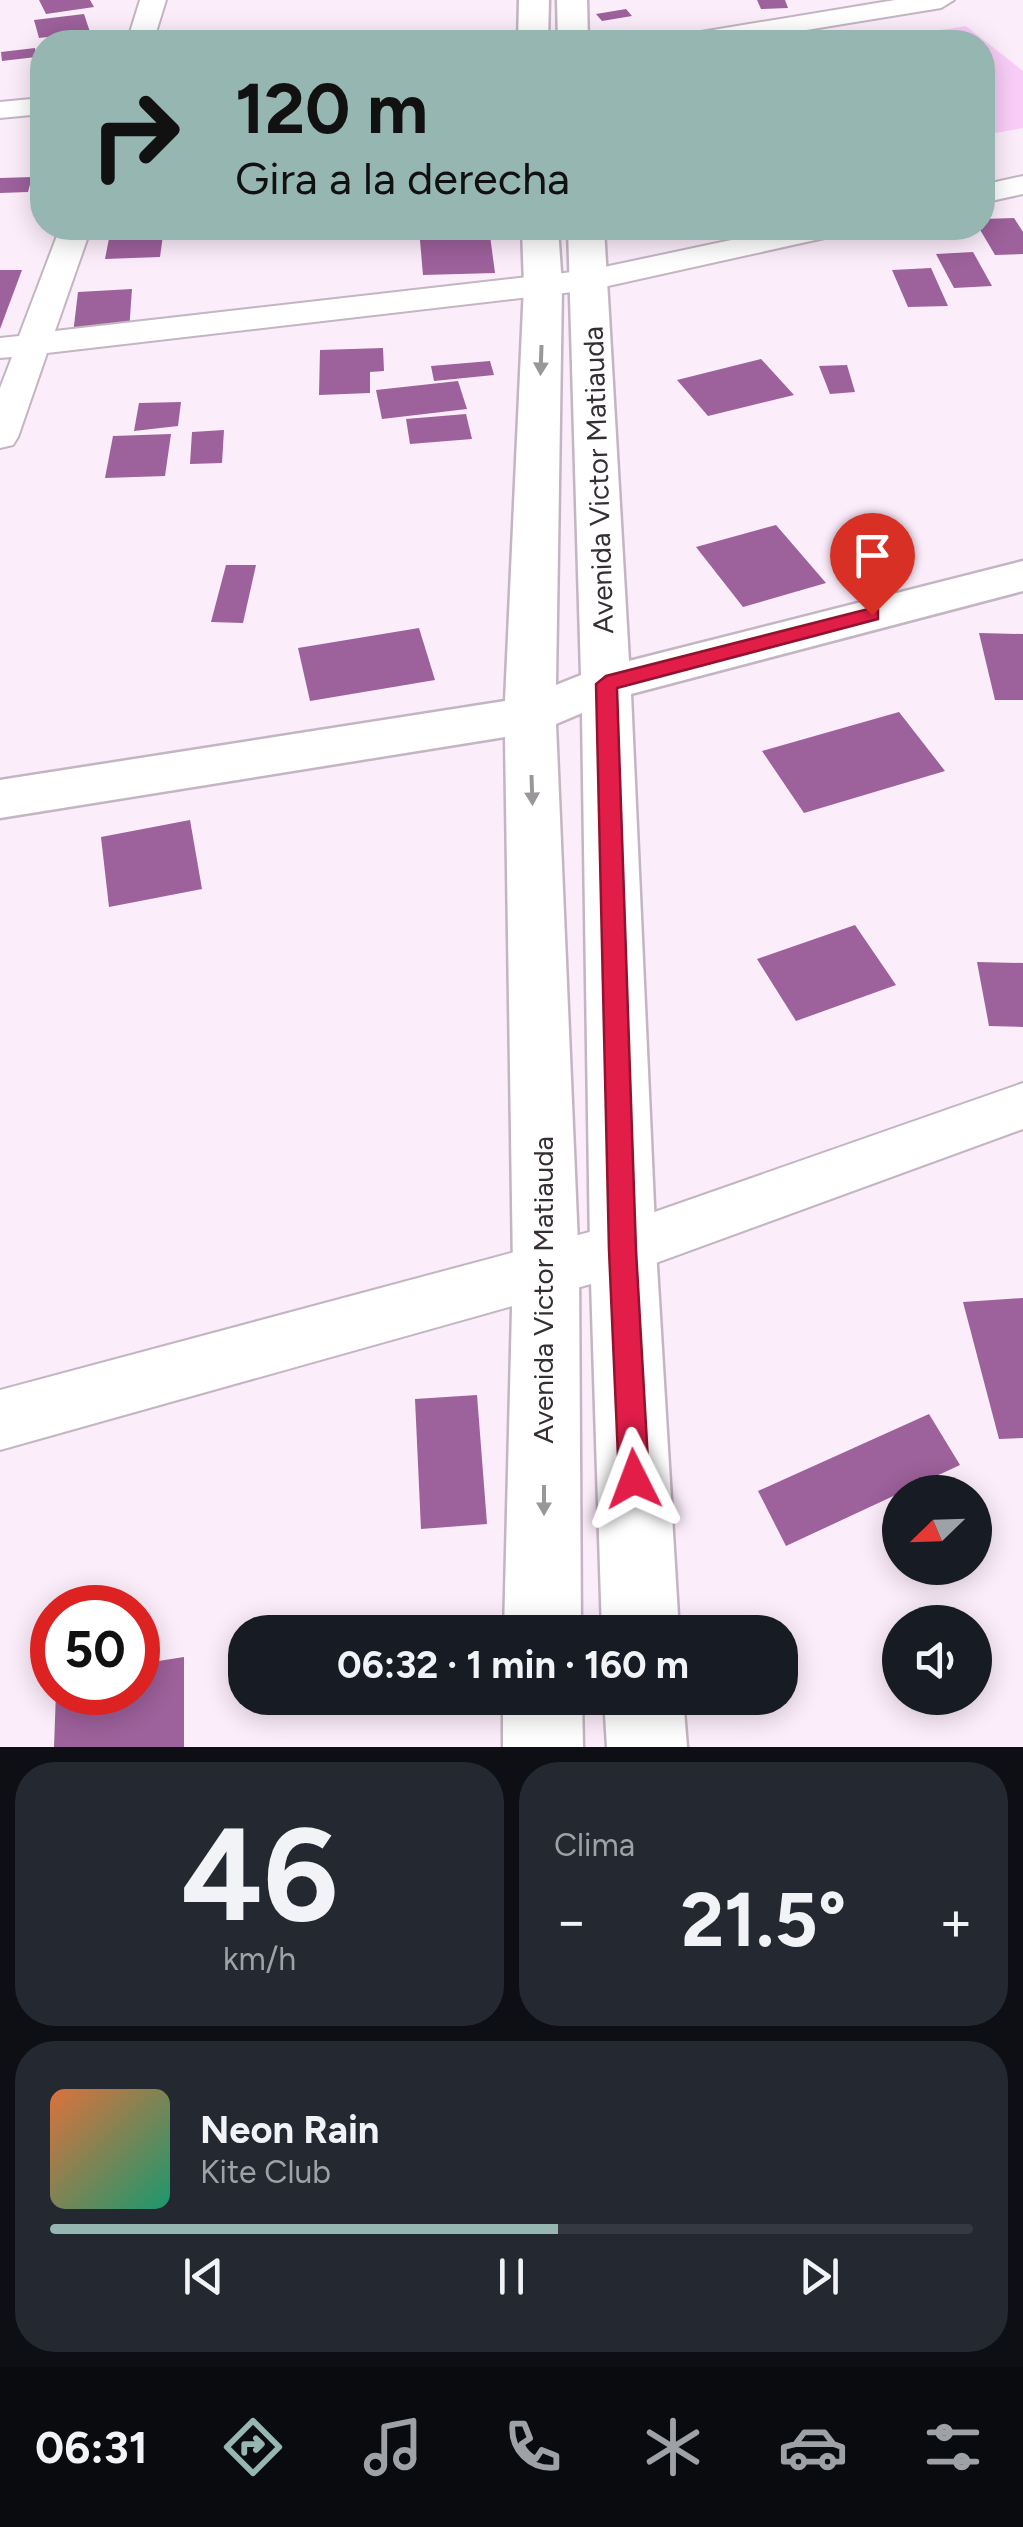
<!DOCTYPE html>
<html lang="es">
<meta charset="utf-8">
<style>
body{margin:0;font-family:Figtree,sans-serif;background:#242831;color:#f1f3f6;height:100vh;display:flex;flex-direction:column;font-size:38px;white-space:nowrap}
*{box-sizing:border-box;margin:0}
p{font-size:32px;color:#9ea1a6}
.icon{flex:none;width:55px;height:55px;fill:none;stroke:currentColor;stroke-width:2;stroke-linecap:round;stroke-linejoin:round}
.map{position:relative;height:1747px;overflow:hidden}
.details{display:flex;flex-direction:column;gap:15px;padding:15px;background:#0d0f14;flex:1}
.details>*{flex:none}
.top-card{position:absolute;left:30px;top:30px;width:965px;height:210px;border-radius:40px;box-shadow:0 5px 25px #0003;background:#96b6b2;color:#111;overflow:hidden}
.needle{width:65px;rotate:247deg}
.fabs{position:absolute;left:882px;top:1475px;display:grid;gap:20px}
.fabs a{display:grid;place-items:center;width:110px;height:110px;border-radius:50%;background:#171b24;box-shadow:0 5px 25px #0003;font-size:50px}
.speed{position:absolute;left:30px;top:1585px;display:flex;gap:20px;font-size:50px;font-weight:700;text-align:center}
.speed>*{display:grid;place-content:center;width:130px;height:130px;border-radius:50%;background:#171b24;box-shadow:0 5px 25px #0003;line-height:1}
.speed .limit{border:15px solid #d22;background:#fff;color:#111}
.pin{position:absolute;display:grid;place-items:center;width:85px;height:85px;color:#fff;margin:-102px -42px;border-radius:50% 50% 50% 0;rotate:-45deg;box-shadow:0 0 10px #0007}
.pin .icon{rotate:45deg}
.me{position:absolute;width:110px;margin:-55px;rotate:357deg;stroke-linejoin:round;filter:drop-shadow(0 0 8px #0008)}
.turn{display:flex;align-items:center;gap:35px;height:210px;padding:0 40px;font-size:45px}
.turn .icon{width:130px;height:130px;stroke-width:2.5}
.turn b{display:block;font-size:70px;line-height:85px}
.big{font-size:75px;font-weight:700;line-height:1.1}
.details .widget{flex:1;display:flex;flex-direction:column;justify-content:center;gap:15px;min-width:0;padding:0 35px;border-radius:40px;background:#242831}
.details .dial{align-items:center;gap:0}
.dial b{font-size:130px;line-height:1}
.song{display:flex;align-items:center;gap:30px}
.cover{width:120px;height:120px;border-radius:15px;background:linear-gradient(135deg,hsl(20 70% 55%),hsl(160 70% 35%))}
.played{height:10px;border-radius:5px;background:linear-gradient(90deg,#96b6b2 55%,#363941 55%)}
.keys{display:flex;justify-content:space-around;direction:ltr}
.heat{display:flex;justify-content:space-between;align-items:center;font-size:55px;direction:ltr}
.details .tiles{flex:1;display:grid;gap:15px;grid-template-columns:1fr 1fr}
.widget:last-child{grid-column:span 2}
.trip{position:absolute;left:228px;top:1615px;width:570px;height:100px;border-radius:40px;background:#171b24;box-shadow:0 5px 25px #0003;font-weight:700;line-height:100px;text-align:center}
.dock{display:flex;height:160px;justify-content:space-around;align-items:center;background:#090b0e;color:#9ea1a6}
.dock .icon{width:70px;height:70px}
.dock .on{color:#96b6b2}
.dock b{font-size:45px;color:#f1f3f6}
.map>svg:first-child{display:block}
.green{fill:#f9cdf7}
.building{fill:#9d619b}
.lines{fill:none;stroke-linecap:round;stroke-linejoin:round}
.street-casing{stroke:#c3b5c2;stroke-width:4}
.secondary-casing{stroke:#c3b5c2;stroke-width:5}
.street{fill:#fff;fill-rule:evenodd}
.secondary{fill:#fff;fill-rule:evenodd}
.oneway{fill:#9a979a}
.route{fill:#e11d48;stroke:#92132f;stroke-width:2.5}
.labels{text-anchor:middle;stroke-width:10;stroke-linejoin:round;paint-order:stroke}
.street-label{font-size:28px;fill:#352f35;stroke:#fff}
</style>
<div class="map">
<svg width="1023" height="1747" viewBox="0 0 1023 1747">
<rect width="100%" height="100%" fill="#fcedfb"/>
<polygon class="green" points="966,26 1023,71 1023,128 983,135 982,42 863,42"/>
<g class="building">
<polygon points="39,0 90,0 94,7 46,14"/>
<polygon points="757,0 785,0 788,8 761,9"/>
<polygon points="626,9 632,16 602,21 596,14"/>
<polygon points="84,14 90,32 39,38 34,20"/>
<polygon points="35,48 36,57 2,61 1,52"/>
<polygon points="42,80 42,102 30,103 30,81"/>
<polygon points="32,177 28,192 0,193 0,178"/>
<polygon points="1014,218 1023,232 1023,254 995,255 979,228 982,228 982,219"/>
<polygon points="111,228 164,228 160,257 105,259"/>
<polygon points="489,228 495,273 423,275 419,229"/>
<polygon points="973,252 992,286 954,288 936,254"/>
<polygon points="931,268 948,306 908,307 892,270"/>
<polygon points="0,270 22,270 0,329"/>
<polygon points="132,289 129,331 73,334 78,292"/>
<polygon points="383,348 384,371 370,372 370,393 319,395 320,350"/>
<polygon points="761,359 794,395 708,416 677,380"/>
<polygon points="490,361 494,375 434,381 431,366"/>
<polygon points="847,365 855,392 830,394 819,366"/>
<polygon points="458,381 467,409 382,419 376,390"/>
<polygon points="181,402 178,426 134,431 139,403"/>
<polygon points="466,414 472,439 410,444 406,419"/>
<polygon points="224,430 222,463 190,464 192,432"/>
<polygon points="171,434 165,476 105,478 113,436"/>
<polygon points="776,525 826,583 743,607 696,547"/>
<polygon points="226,565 256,565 243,623 211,622"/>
<polygon points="419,628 435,680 310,701 298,648"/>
<polygon points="979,633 1023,634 1023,700 995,700"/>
<polygon points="899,712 945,771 804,813 762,751"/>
<polygon points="190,820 202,889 109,907 101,837"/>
<polygon points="855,925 896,985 796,1021 757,959"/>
<polygon points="977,962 1023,963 1023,1027 989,1026"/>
<polygon points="1023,1298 1023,1438 999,1439 963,1302"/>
<polygon points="477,1395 487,1524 421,1529 415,1399"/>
<polygon points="929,1414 960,1465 786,1546 758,1491"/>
<polygon points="151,1626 152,1662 184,1657 184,1747 54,1747 56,1692 138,1692 138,1628"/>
</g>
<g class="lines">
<defs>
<g id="street">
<polygon points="140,0 166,0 153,42 127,42"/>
<polygon points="895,0 954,0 941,8 733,42 676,42 689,34"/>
<polygon points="42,98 42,114 0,118 0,102"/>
<polygon points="1023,176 1023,194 982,203 982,185"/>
<polygon points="60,228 91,228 55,331 590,270 788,228 845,228 840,235 829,237 590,290 47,353 18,437 13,445 0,448 0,388 12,357 0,358 0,338 19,336"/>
<polygon points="1023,1083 1023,1129 623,1275 0,1450 0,1390 623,1223"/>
</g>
<g id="secondary">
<polygon points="519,0 549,0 548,42 518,42"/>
<polygon points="557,0 587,0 588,42 558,42"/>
<polygon points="522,228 558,228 562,286 556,685 581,675 568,228 604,228 629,661 1023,561 1023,591 631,694 656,1249 679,1632 602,1632 590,1249 582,713 556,724 579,1268 581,1632 504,1632 513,1268 505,737 0,818 0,780 505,701 524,286"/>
<polygon points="503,1698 582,1698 583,1747 503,1747"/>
<polygon points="604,1698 683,1698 687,1747 607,1747"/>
</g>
</defs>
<use href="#street" class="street-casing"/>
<use href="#secondary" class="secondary-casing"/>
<use href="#street" class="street"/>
<use href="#secondary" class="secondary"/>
</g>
<defs><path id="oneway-solid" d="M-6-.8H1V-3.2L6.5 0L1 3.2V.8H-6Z" transform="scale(2.5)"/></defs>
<g class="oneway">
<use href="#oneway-solid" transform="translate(541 360) rotate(92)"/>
<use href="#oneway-solid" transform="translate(532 790) rotate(88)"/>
<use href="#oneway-solid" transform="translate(544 1500) rotate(90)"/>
</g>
<polygon class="route" points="872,608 878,610 878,619 617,688 636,1250 649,1479 644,1490 634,1494 623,1490 619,1479 609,1250 596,684 606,676"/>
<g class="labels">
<g class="street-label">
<text transform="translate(598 480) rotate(-92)" y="10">Avenida Victor Matiauda</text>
<text transform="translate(543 1290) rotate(-90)" y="10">Avenida Victor Matiauda</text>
</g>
</g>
</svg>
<div class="fabs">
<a><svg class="needle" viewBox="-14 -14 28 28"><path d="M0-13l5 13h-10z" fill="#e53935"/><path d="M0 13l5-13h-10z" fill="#9ea1a6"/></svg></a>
<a><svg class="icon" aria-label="sound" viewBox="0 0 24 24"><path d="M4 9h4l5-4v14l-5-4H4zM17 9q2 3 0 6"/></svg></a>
</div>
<div class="speed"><div class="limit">50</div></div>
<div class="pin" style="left:872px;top:615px;background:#d93025"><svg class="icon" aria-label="arrive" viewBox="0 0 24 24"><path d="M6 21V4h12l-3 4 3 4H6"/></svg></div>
<svg class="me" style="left:634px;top:1479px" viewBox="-20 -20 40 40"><path d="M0-17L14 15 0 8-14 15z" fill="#e11d48" stroke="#fff" stroke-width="4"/></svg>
<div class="trip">06:32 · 1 min · 160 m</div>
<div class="top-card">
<div class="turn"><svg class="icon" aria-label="right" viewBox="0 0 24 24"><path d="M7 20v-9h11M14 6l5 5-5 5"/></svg><div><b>120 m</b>Gira a la derecha</div></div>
</div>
</div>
<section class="details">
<div class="tiles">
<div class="widget dial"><b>46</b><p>km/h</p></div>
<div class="widget"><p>Clima</p>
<div class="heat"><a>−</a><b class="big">21.5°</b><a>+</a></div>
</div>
<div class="widget">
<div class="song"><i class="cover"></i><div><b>Neon Rain</b><p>Kite Club</p></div></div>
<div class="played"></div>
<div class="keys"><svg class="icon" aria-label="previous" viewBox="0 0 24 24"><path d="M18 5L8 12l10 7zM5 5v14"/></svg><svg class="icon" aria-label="pause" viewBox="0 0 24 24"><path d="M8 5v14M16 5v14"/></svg><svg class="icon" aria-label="next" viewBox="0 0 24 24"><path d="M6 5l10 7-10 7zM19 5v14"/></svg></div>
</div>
</div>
</section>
<nav class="dock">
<b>06:31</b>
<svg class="icon on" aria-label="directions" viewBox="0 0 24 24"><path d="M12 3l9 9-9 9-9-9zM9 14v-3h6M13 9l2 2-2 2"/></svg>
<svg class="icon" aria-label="music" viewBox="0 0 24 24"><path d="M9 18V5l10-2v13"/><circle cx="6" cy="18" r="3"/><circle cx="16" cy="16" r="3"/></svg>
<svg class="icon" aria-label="phone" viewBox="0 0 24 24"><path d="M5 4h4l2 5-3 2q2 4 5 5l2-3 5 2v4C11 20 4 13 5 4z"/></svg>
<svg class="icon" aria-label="climate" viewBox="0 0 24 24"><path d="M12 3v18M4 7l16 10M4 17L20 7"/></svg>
<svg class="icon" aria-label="car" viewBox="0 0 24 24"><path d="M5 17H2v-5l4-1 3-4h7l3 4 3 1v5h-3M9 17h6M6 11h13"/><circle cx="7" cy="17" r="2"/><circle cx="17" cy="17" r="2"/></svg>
<svg class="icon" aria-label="filters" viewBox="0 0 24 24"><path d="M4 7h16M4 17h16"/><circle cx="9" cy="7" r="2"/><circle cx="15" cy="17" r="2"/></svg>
</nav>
